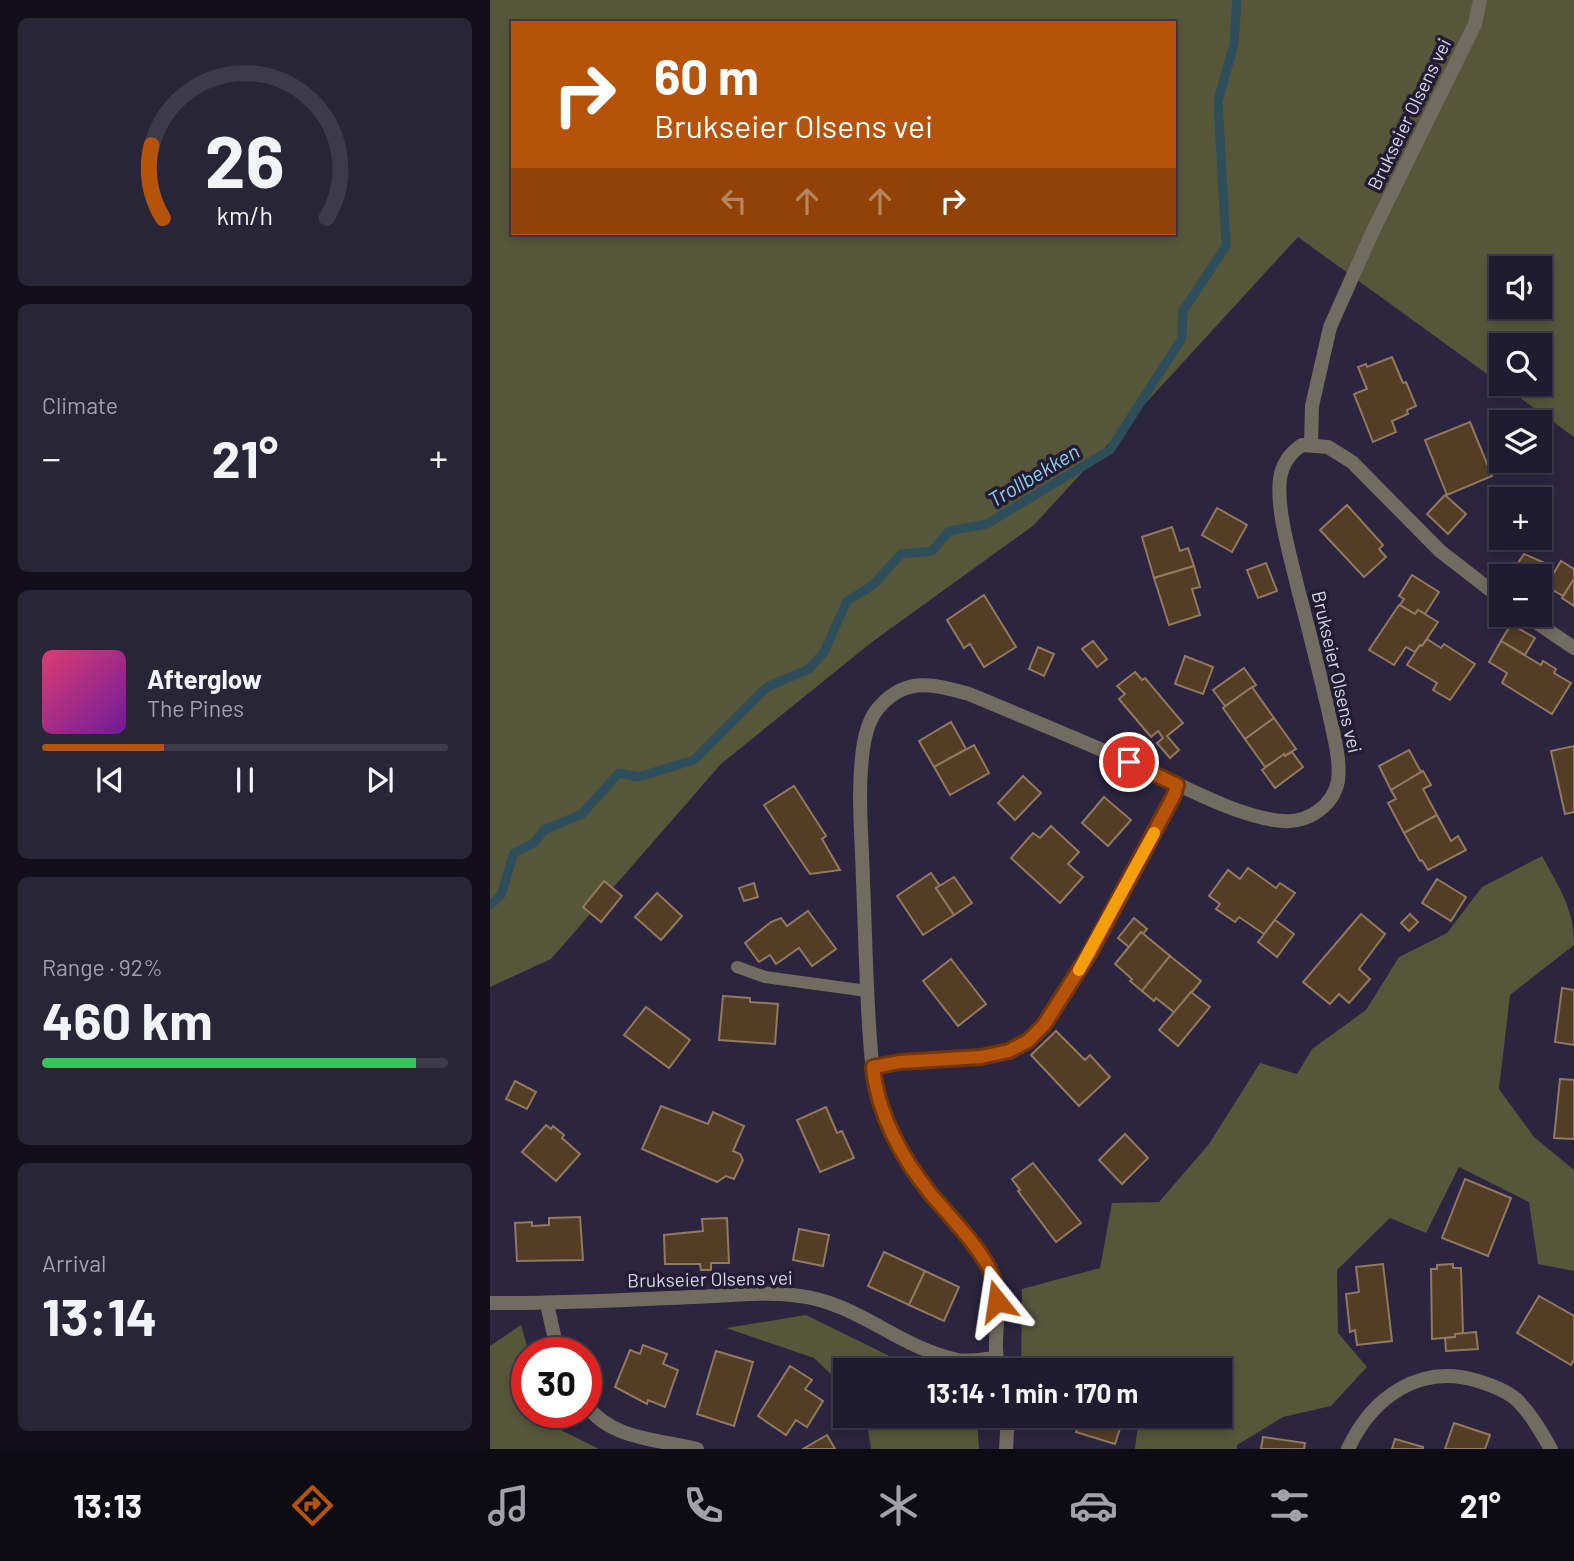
<!DOCTYPE html>
<meta charset="utf-8">
<style>
body{margin:0;font-family:Barlow,sans-serif;background:#282537;color:#f1f3f6;height:100vh;display:flex;flex-direction:column;font-size:26px;white-space:nowrap}
*{box-sizing:border-box;margin:0}
p{font-size:23px;color:#a2a1aa}
.icon{flex:none;width:38px;height:38px;fill:none;stroke:currentColor;stroke-width:2;stroke-linecap:round;stroke-linejoin:round}
.map{position:relative;flex:1;overflow:hidden}
.side{display:flex;flex-direction:column;gap:18px;padding:18px;background:#120f1a;width:490px}
.side>*{flex:none}
.hud{position:absolute;left:21px;top:21px;width:665px;height:214px;border-radius:0px;box-shadow:0 4px 10px #0003,0 0 0 2px #3d3a4b;background:#b45309;color:#fff;overflow:hidden}
.controls{position:absolute;left:999px;top:256px;display:grid;gap:14px}
.controls a{display:grid;place-items:center;width:63px;height:63px;border-radius:0px;background:#201c2f;box-shadow:0 4px 10px #0003,0 0 0 2px #3d3a4b;font-size:35px}
.speed{position:absolute;left:21px;top:1337px;display:flex;gap:14px;font-size:35px;font-weight:700;text-align:center}
.speed>*{display:grid;place-content:center;width:91px;height:91px;border-radius:50%;background:#201c2f;box-shadow:0 4px 10px #0003,0 0 0 2px #3d3a4b;line-height:1}
.speed .limit{border:10px solid #d22;background:#fff;color:#111}
.pin{position:absolute;display:grid;place-items:center;width:60px;height:60px;color:#fff;margin:-30px;border:4px solid #fff;border-radius:50%;box-shadow:0 2px 7px #0007}
.me{position:absolute;width:77px;margin:-38px;rotate:345deg;stroke-linejoin:round;filter:drop-shadow(0 0 5px #0008)}
.turn{display:flex;align-items:center;gap:24px;height:147px;padding:0 28px;font-size:32px}
.turn .icon{width:91px;height:91px;stroke-width:2.5}
.turn b{display:block;font-size:49px;line-height:60px}
.lanes{display:flex;align-items:center;height:66px;padding:0 28px;background:#0003;justify-content:center;gap:35px;direction:ltr}
.lanes .off{opacity:.35}
.big{font-size:52px;font-weight:700;line-height:1.1}
.side .card{flex:1;display:flex;flex-direction:column;justify-content:center;gap:10px;min-width:0;padding:0 24px;border-radius:10px;background:#282537}
.side .dial{align-items:center;gap:0}
.dial svg{height:182px;overflow:visible;fill:none;stroke:#3d3a4b;stroke-width:7;stroke-linecap:round;text-anchor:middle}
.dial text{fill:#f1f3f6;stroke:none}
.song{display:flex;align-items:center;gap:21px}
.cover{width:84px;height:84px;border-radius:10px;background:linear-gradient(135deg,hsl(340 70% 55%),hsl(280 70% 35%))}
.played{height:7px;border-radius:4px;background:linear-gradient(90deg,#b45309 30%,#3d3a4b 30%)}
.keys{display:flex;justify-content:space-around;direction:ltr}
.heat{display:flex;justify-content:space-between;align-items:center;font-size:38px;direction:ltr}
.charge{height:10px;border-radius:5px;background:linear-gradient(90deg,#34c759 92%,#3d3a4b 0)}
.trip{position:absolute;left:343px;top:1358px;width:399px;height:70px;border-radius:0px;background:#201c2f;box-shadow:0 4px 10px #0003,0 0 0 2px #3d3a4b;font-weight:700;line-height:70px;text-align:center}
.tabs{display:flex;height:112px;justify-content:space-around;align-items:center;background:#0d0b13;color:#a2a1aa}
.tabs .icon{width:49px;height:49px}
.tabs .active{color:#b45309}
.tabs b{font-size:32px;color:#f1f3f6}
main{display:flex;flex:1;min-height:0}
.map>svg:first-child{display:block}
.forest{fill:#55563a;fill-rule:evenodd}
.lines{fill:none;stroke-linecap:round;stroke-linejoin:round}
.stream{stroke:#2e4e5b;stroke-width:9}
.building{fill:#533d25;stroke:#91785f;stroke-width:2}
.service{stroke:#726b5f;stroke-width:12}
.minor{stroke:#726b5f;stroke-width:14}
.route-casing{stroke:#753606;stroke-width:18}
.route{stroke:#b45309;stroke-width:12}
.slow{stroke:#f59e0b;stroke-width:12}
.labels{text-anchor:middle;stroke-width:7;stroke-linejoin:round;paint-order:stroke}
.street-label{font-size:19px;fill:#d8d5e6;stroke:#221c35}
.water-label{font-size:21px;font-style:italic;fill:#8ecee7;stroke:#221c35}
</style>
<main>
<section class="side">
<div class="card dial"><svg viewBox="0 0 100 80">
<path d="M14 69A42 42 0 1 1 86 69"/>
<path d="M14 69A42 42 0 0 1 9 37" stroke="#b45309"/>
<text x="50" y="56" font-size="32" font-weight="700">26</text>
<text x="50" y="72" font-size="11">km/h</text>
</svg></div>
<div class="card"><p>Climate</p>
<div class="heat"><a>−</a><b class="big">21°</b><a>+</a></div>
</div>
<div class="card">
<div class="song"><i class="cover"></i><div><b>Afterglow</b><p>The Pines</p></div></div>
<div class="played"></div>
<div class="keys"><svg class="icon" aria-label="previous" viewBox="0 0 24 24"><path d="M18 5L8 12l10 7zM5 5v14"/></svg><svg class="icon" aria-label="pause" viewBox="0 0 24 24"><path d="M8 5v14M16 5v14"/></svg><svg class="icon" aria-label="next" viewBox="0 0 24 24"><path d="M6 5l10 7-10 7zM19 5v14"/></svg></div>
</div>
<div class="card"><p>Range · 92%</p><b class="big">460 km</b><div class="charge"></div></div>
<div class="card"><p>Arrival</p><b class="big">13:14</b></div>
</section>
<div class="map">
<svg width="1084" height="1449" viewBox="0 0 1084 1449">
<rect width="100%" height="100%" fill="#2b253f"/>
<g class="forest">
<path d="M0,0H1084V437L808,237L544,525L382,642L231,764L61,959L0,987ZM23,23H684V233H23ZM1012,268H1050V306H1012ZM1012,345H1050V383H1012Z"/>
<path d="M1052,856C1069,888 1084,907 1084,945L1020,995L1009,1089L1044,1137L1084,1170V1271L1048,1264L1039,1202L969,1167L936,1233L900,1218L847,1270L848,1333L877,1367L841,1406L793,1417L747,1445V1449H645L649,1416H730V1370H531L532,1289L610,1268L622,1203L669,1202L719,1144L770,1063L807,1074L822,1049L876,1010L909,957L957,933L992,887Z"/>
<polygon points="316,1315 428,1370 429,1370 355,1370 355,1388 324,1358 236,1328"/>
<polygon points="31,1325 39,1353 37,1353 37,1412 57,1412 61,1425 109,1449 0,1449 0,1346"/>
<polygon points="376,1416 487,1416 489,1449 381,1449"/>
</g>
<g class="lines">
<polyline class="stream" points="0,905 11,895 24,853 44,843 54,830 92,814 129,773 148,777 204,760 277,687 319,669 334,652 357,601 383,585 411,554 442,551 459,531 497,524 620,450 692,338 693,311 736,246 728,101 744,44 747,0"/>
</g>
<g class="building">
<polygon points="902,357 913,383 916,382 926,406 917,410 918,414 902,421 906,432 883,442 864,394 877,389 868,367 876,364 877,367"/>
<polygon points="980,422 1002,476 957,495 935,440"/>
<polygon points="955,495 976,514 958,534 937,514"/>
<polygon points="857,505 893,545 889,549 896,557 874,577 830,530"/>
<polygon points="727,508 757,525 742,552 712,535"/>
<polygon points="682,527 690,551 698,548 704,566 664,578 652,537"/>
<polygon points="1034,554 1057,564 1049,576 1035,576 1024,569"/>
<polygon points="1071,561 1084,569 1084,579 1073,596 1056,586"/>
<polygon points="776,563 787,591 768,598 757,570"/>
<polygon points="704,566 710,587 702,589 710,615 679,625 664,578"/>
<polygon points="922,575 949,592 935,614 928,610 925,614 910,605 914,599 909,596"/>
<polygon points="1084,579 1084,606 1072,598"/>
<polygon points="494,595 526,647 494,667 480,644 474,648 457,620"/>
<polygon points="909,605 925,614 928,610 948,622 932,646 930,645 925,652 916,647 904,665 879,650"/>
<polygon points="1021,624 1045,638 1035,655 1011,641"/>
<polygon points="937,639 951,648 954,644 985,664 960,700 943,690 947,683 917,665 930,645 932,646"/>
<polygon points="603,641 617,659 607,667 592,649"/>
<polygon points="1011,641 1051,665 1053,661 1066,669 1064,673 1081,683 1062,714 1012,683 1017,673 999,662"/>
<polygon points="548,647 564,654 554,676 539,669"/>
<polygon points="695,656 723,667 713,694 685,684"/>
<polygon points="754,668 766,685 735,706 723,690"/>
<polygon points="645,672 652,680 655,678 693,723 677,736 689,750 680,758 667,743 673,738 668,731 661,737 629,699 635,694 627,686"/>
<polygon points="762,687 784,718 755,739 733,708"/>
<polygon points="784,718 806,749 775,767 755,739"/>
<polygon points="461,722 476,749 444,767 429,741"/>
<polygon points="484,745 499,773 460,795 444,767"/>
<polygon points="1084,746 1084,812 1075,814 1061,751"/>
<polygon points="919,750 931,772 901,790 889,766"/>
<polygon points="802,752 813,767 785,788 772,770 794,754 795,756"/>
<polygon points="933,771 941,785 933,789 947,815 914,833 898,803 906,799 901,790"/>
<polygon points="533,776 551,793 525,820 508,803"/>
<polygon points="304,786 336,836 332,839 350,870 320,874 274,805"/>
<polygon points="614,797 641,820 618,846 592,823"/>
<polygon points="947,815 961,841 968,836 976,850 938,870 932,860 930,861 914,833"/>
<polygon points="561,826 589,852 578,864 593,877 570,903 521,858 543,833 550,838"/>
<polygon points="758,868 786,888 790,883 805,893 774,934 749,917 745,922 726,909 730,904 719,896 738,870 750,879"/>
<polygon points="441,873 450,886 446,888 464,915 433,935 407,896"/>
<polygon points="464,877 482,903 464,915 446,888"/>
<polygon points="947,879 976,897 961,921 932,903"/>
<polygon points="114,881 132,896 111,922 93,907"/>
<polygon points="264,883 268,897 254,901 249,888"/>
<polygon points="167,893 192,916 171,940 145,917"/>
<polygon points="318,911 346,949 322,966 309,948 286,964 280,955 269,962 255,943 281,922 291,918 297,926"/>
<polygon points="871,914 895,934 869,969 880,979 859,1003 849,994 840,1004 813,982"/>
<polygon points="920,914 928,922 919,931 911,923"/>
<polygon points="644,918 657,929 653,934 651,932 639,947 628,938"/>
<polygon points="785,920 804,934 787,957 768,942"/>
<polygon points="651,932 680,956 652,991 640,981 642,979 625,964"/>
<polygon points="680,956 711,981 685,1013 666,998 664,1001 652,991"/>
<polygon points="461,959 496,1004 468,1026 433,981"/>
<polygon points="1072,988 1084,990 1084,1045 1065,1042"/>
<polygon points="701,992 720,1007 688,1046 669,1030"/>
<polygon points="233,996 260,998 260,1002 288,1004 285,1044 229,1040"/>
<polygon points="156,1007 200,1040 179,1068 134,1035"/>
<polygon points="566,1031 595,1060 600,1055 620,1077 589,1106 541,1055"/>
<polygon points="1070,1079 1084,1080 1084,1139 1064,1138"/>
<polygon points="25,1081 46,1092 37,1109 16,1099"/>
<polygon points="171,1106 218,1124 223,1112 254,1126 243,1151 250,1154 253,1160 244,1179 236,1176 227,1182 152,1149"/>
<polygon points="336,1107 347,1133 352,1131 364,1158 330,1172 307,1120"/>
<polygon points="56,1125 61,1129 63,1126 74,1135 72,1138 90,1154 66,1181 32,1152"/>
<polygon points="635,1134 658,1158 632,1184 609,1160"/>
<polygon points="543,1163 591,1223 566,1242 528,1191 530,1190 522,1179"/>
<polygon points="975,1179 1021,1198 998,1256 952,1238"/>
<polygon points="90,1217 93,1260 27,1261 25,1223 42,1222 42,1226 59,1225 59,1218"/>
<polygon points="237,1218 239,1263 221,1263 221,1270 211,1270 210,1264 175,1264 174,1235 213,1231 212,1219"/>
<polygon points="309,1229 339,1235 333,1266 303,1260"/>
<polygon points="394,1252 435,1271 419,1305 378,1286"/>
<polygon points="893,1264 902,1341 867,1345 865,1330 860,1332 856,1294 869,1292 866,1267"/>
<polygon points="963,1264 963,1268 971,1268 973,1334 965,1334 965,1337 942,1339 941,1269 947,1269 947,1265"/>
<polygon points="435,1271 469,1287 454,1321 419,1305"/>
<polygon points="1049,1296 1084,1316 1084,1359 1081,1365 1027,1333"/>
<polygon points="986,1332 988,1349 956,1351 955,1338 965,1337 965,1334"/>
<polygon points="153,1345 177,1354 173,1364 188,1370 175,1407 158,1400 157,1404 125,1387 140,1350 150,1354"/>
<polygon points="226,1351 263,1362 244,1426 207,1414"/>
<polygon points="300,1366 322,1380 315,1389 333,1401 317,1427 306,1420 296,1435 268,1416"/>
<polygon points="591,1416 634,1416 625,1444 586,1432"/>
<polygon points="964,1423 1000,1435 995,1449 955,1449"/>
<polygon points="337,1435 345,1449 313,1449"/>
<polygon points="773,1437 815,1443 814,1449 771,1449"/>
<polygon points="905,1439 933,1447 933,1449 902,1449"/>
</g>
<g class="lines">
<g class="service">
<polyline points="247,967 275,977 377,991"/>
<polyline points="383,1067 410,1062 491,1057 519,1051 538,1041 554,1025 601,951 684,795 687,785"/>
</g>
<g class="minor">
<polyline points="821,444 822,406 840,327 882,233 985,24 990,0"/>
<polyline points="1034,614 1084,648"/>
<path d="M0,1303C68,1304 135,1300 203,1297C238,1296 275,1291 310,1296C368,1303 411,1349 468,1360C479,1362 494,1359 505,1358"/>
<polyline points="57,1304 68,1353"/>
<path d="M509,1370C500,1339 515,1306 502,1276C493,1253 474,1235 459,1216C431,1182 408,1150 392,1108C382,1081 381,1053 379,1025C376,977 375,929 373,881C372,838 367,792 373,749C375,734 380,716 391,705C418,676 446,685 479,694C539,719 600,744 660,771C698,789 752,818 793,821C818,823 843,806 848,781C851,759 843,734 839,713C829,671 819,630 808,589C801,558 786,510 790,479C792,464 800,453 812,445L838,447L862,462L950,551L1012,599"/>
<path d="M96,1405C122,1440 168,1439 207,1449"/>
<polyline points="516,1449 518,1416"/>
<path d="M858,1449C882,1397 930,1363 988,1381C1001,1385 1017,1391 1027,1400C1041,1414 1051,1432 1061,1449"/>
</g>
</g>
<g class="lines">
<defs>
<path id="route" d="M507,1301C506,1294 506,1287 504,1280C496,1253 459,1216 440,1193C412,1158 387,1113 383,1067L410,1062L491,1057L519,1051L538,1041L554,1025L601,951L684,795L687,785L639,762"/>
</defs>
<use href="#route" class="route-casing"/>
<use href="#route" class="route"/>
<polyline class="slow" points="589,970 664,833"/>
</g>
<g class="labels">
<g class="street-label">
<text transform="translate(919 114) rotate(-64)" y="7">Brukseier Olsens vei</text>
<text transform="translate(847 672) rotate(77)" y="7">Brukseier Olsens vei</text>
<text transform="translate(220 1279) rotate(-1)" y="7">Brukseier Olsens vei</text>
</g>
<g class="water-label">
<text transform="translate(544 476) rotate(-31)" y="7">Trollbekken</text>
</g>
</g>
</svg>
<div class="controls">
<a><svg class="icon" aria-label="sound" viewBox="0 0 24 24"><path d="M4 9h4l5-4v14l-5-4H4zM17 9q2 3 0 6"/></svg></a>
<a><svg class="icon" aria-label="search" viewBox="0 0 24 24"><circle cx="10" cy="10" r="6"/><path d="M15 15l6 6"/></svg></a>
<a><svg class="icon" aria-label="layers" viewBox="0 0 24 24"><path d="M12 4l9 5-9 5-9-5zM3 14l9 5 9-5"/></svg></a>
<a>+</a>
<a>−</a>
</div>
<div class="speed"><div class="limit">30</div></div>
<div class="pin" style="left:639px;top:762px;background:#d93025"><svg class="icon" aria-label="arrive" viewBox="0 0 24 24"><path d="M6 21V4h12l-3 4 3 4H6"/></svg></div>
<svg class="me" style="left:507px;top:1301px" viewBox="-20 -20 40 40"><path d="M0-17L14 15 0 8-14 15z" fill="#b45309" stroke="#fff" stroke-width="4"/></svg>
<div class="trip">13:14 · 1 min · 170 m</div>
<div class="hud">
<div class="turn"><svg class="icon" aria-label="right" viewBox="0 0 24 24"><path d="M7 20v-9h11M14 6l5 5-5 5"/></svg><div><b>60 m</b>Brukseier Olsens vei</div></div>
<div class="lanes"><svg class="icon off" aria-label="left" viewBox="0 0 24 24"><path d="M17 20v-9H6M10 6l-5 5 5 5"/></svg><svg class="icon off" aria-label="ahead" viewBox="0 0 24 24"><path d="M12 20V5M6 11l6-6 6 6"/></svg><svg class="icon off" aria-label="ahead" viewBox="0 0 24 24"><path d="M12 20V5M6 11l6-6 6 6"/></svg><svg class="icon" aria-label="right" viewBox="0 0 24 24"><path d="M7 20v-9h11M14 6l5 5-5 5"/></svg></div>
</div>
</div>
</main>
<nav class="tabs">
<b>13:13</b>
<svg class="icon active" aria-label="directions" viewBox="0 0 24 24"><path d="M12 3l9 9-9 9-9-9zM9 14v-3h6M13 9l2 2-2 2"/></svg>
<svg class="icon" aria-label="music" viewBox="0 0 24 24"><path d="M9 18V5l10-2v13"/><circle cx="6" cy="18" r="3"/><circle cx="16" cy="16" r="3"/></svg>
<svg class="icon" aria-label="phone" viewBox="0 0 24 24"><path d="M5 4h4l2 5-3 2q2 4 5 5l2-3 5 2v4C11 20 4 13 5 4z"/></svg>
<svg class="icon" aria-label="climate" viewBox="0 0 24 24"><path d="M12 3v18M4 7l16 10M4 17L20 7"/></svg>
<svg class="icon" aria-label="car" viewBox="0 0 24 24"><path d="M5 17H2v-5l4-1 3-4h7l3 4 3 1v5h-3M9 17h6M6 11h13"/><circle cx="7" cy="17" r="2"/><circle cx="17" cy="17" r="2"/></svg>
<svg class="icon" aria-label="filters" viewBox="0 0 24 24"><path d="M4 7h16M4 17h16"/><circle cx="9" cy="7" r="2"/><circle cx="15" cy="17" r="2"/></svg>
<b>21°</b>
</nav>
